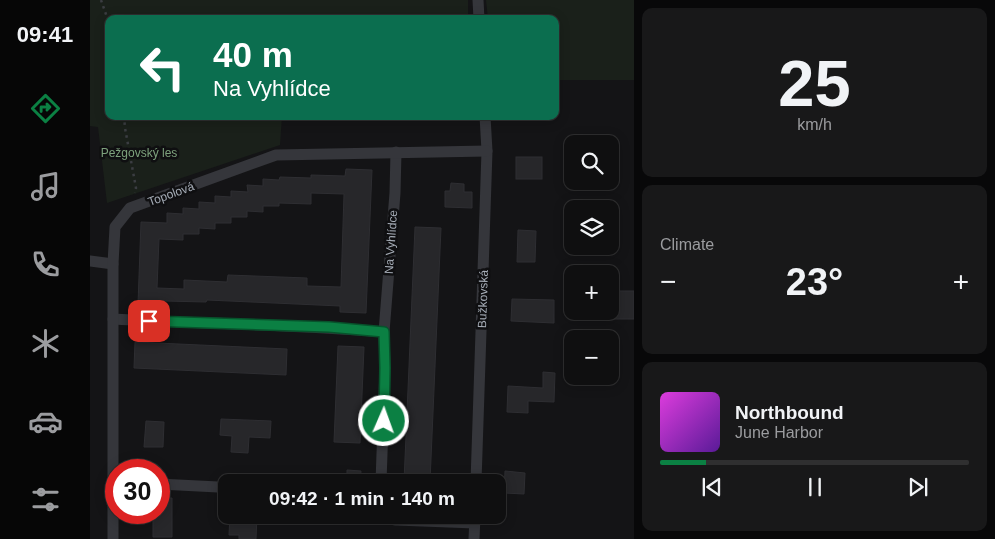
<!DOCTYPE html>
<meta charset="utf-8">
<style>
body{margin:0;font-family:Helvetica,sans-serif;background:#181819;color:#f1f3f6;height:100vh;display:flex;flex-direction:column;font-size:19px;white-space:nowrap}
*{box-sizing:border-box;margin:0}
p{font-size:16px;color:#9b9c9f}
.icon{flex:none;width:28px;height:28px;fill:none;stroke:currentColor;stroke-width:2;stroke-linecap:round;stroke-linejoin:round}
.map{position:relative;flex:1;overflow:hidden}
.panel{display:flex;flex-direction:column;gap:8px;padding:8px;background:#080809;width:361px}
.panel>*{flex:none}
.hud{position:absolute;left:15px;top:15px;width:454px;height:105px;border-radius:10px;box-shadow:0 2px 12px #0003,0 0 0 1px #2f2f30;background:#0b6e4f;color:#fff;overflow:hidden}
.buttons{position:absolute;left:474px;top:135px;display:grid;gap:10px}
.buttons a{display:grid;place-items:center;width:55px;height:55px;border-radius:10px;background:#0f0f10;box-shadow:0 2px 12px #0003,0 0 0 1px #2f2f30;font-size:25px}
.speed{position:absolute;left:15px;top:459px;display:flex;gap:10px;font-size:25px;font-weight:700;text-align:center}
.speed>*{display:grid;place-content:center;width:65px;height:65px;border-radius:50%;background:#0f0f10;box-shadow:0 2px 12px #0003,0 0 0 1px #2f2f30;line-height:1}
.speed .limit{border:8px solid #d22;background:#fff;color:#111}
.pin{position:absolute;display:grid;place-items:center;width:42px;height:42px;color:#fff;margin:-21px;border-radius:10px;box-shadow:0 2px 8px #0006}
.me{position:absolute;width:55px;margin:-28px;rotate:2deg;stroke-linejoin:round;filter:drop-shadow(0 0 4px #0008)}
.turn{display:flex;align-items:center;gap:18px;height:105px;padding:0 25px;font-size:22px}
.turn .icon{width:65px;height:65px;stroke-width:2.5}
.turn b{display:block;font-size:35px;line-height:42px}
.big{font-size:38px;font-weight:700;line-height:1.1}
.panel .widget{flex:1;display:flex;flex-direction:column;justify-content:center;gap:8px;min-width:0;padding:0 18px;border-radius:10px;background:#181819}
.panel .dial{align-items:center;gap:0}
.dial b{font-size:65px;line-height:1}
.song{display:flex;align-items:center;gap:15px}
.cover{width:60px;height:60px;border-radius:8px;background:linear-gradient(135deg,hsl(300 70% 55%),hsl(270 70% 35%))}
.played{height:5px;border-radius:2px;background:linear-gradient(90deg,#0b8043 15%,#2f2f30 15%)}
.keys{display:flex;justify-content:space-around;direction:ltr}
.heat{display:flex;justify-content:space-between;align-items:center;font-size:28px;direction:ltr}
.trip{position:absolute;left:128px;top:474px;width:288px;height:50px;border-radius:10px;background:#0f0f10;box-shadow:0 2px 12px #0003,0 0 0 1px #2f2f30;font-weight:700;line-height:50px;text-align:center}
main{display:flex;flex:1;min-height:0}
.tabs{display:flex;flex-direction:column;width:90px;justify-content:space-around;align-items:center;background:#060606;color:#9b9c9f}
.tabs .icon{width:35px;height:35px}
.tabs .on{color:#0b8043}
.tabs b{font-size:22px;color:#f1f3f6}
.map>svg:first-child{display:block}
.green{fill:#1a201a}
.building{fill:#27272a;stroke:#2e2e32;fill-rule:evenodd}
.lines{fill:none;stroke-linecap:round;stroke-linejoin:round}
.path{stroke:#3b3d42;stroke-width:2.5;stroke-dasharray:2.5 4;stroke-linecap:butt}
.street{stroke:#35363b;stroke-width:11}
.route-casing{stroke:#07532c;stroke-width:12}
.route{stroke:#0b8043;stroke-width:9}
.labels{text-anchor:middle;stroke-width:5;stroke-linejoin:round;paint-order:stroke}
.park-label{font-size:12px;fill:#7da17c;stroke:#0f0f11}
.street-label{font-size:12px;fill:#a5acb6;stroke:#0f0f11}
</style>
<main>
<nav class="tabs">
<b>09:41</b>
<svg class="icon on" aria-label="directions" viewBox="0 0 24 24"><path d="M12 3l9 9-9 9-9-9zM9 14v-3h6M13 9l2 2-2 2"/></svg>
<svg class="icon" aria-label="music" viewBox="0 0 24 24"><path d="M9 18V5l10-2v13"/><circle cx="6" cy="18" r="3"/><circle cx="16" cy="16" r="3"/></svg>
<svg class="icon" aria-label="phone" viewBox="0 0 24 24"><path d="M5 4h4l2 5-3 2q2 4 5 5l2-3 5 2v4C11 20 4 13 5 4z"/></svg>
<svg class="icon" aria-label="climate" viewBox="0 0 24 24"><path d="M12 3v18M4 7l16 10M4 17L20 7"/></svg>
<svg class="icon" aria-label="car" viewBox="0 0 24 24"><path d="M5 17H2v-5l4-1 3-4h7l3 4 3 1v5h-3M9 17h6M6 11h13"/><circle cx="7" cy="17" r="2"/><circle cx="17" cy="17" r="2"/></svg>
<svg class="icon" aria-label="filters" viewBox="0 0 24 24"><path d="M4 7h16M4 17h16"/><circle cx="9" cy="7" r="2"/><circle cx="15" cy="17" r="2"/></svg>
</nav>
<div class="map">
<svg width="544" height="539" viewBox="0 0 544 539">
<rect width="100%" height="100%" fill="#141416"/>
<g class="green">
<polygon points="0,0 378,0 378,19 19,19 19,116 192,116 190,145 17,203 8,127 0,126"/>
<polygon points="396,0 544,0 544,80 465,80 465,19 398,19"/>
</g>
<g class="building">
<rect x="426" y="157" width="26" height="22"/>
<path d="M256,169L282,170L276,313L250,312V306L117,300L116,302L74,301L73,305L48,304L51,222L77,223V213L93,214V208L109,209V202L125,203V196L141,197V191L158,192L157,185L173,186V179L189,180L190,177L221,178V175L255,176ZM221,193L254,194L251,287L217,286V278L138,275L137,282L94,280V289L67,288L69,239L93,240V234H109V228L125,229V223H141V217H157V211L173,212V206H189V203L221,204Z"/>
<polygon points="361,183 374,184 374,192 382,192 382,208 355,207 355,191 360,191"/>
<polygon points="325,227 351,228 340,482 314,482"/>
<polygon points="428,230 446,231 445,262 427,262"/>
<polygon points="523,291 544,291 544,319 522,319"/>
<polygon points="422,299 464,300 464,323 421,321"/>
<polygon points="45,342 197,349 196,375 44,368"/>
<polygon points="248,346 274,347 270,443 244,442"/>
<polygon points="453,372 465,373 464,402 438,401 438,413 417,412 418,386 453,388"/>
<polygon points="131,419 181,421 180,438 159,437 158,453 141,452 142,436 130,435"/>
<polygon points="56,421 74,422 73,447 54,447"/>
<polygon points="257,470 271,471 270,482 257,482"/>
<polygon points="415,471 435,473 434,494 414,493"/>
<polygon points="69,498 82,498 82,537 63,537 63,512 69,512"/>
<polygon points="140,515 167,515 166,539 149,539 149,535 139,535"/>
</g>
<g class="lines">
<g class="path">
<polyline points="11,0 19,23"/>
<polyline points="34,116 35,128 46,188 45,193"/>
</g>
<g class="street">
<polyline points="388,0 389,19"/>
<polyline points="0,261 23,264"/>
<path d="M23,319C113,324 204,324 294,332"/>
<polyline points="291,482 295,368 294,332 305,193 306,152"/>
<polyline points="386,482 397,151 395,116"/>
<polyline points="69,484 128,487"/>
<polyline points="290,515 289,517 306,520 385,523"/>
<polyline points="23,539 23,264 25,227 40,208 186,155 397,151"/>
<polyline points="384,539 385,517"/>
</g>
</g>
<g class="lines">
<defs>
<polyline id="route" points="59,321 239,327 294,332 295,368 294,421"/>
</defs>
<use href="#route" class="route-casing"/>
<use href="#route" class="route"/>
</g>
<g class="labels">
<g class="park-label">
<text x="49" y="157">Pežgovský les</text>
</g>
<g class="street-label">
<text transform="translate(81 194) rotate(-20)" y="4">Topolová</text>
<text transform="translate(301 242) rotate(-86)" y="4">Na Vyhlídce</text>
<text transform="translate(393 299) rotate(-88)" y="4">Bužkovská</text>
</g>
</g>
</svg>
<div class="buttons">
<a><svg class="icon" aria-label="search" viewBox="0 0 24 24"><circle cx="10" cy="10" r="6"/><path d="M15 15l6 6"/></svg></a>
<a><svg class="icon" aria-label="layers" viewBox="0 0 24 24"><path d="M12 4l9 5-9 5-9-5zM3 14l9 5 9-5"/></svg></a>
<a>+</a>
<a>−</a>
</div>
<div class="speed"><div class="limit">30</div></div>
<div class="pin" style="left:59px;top:321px;background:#d93025"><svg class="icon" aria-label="arrive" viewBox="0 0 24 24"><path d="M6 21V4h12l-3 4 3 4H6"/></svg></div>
<svg class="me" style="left:294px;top:421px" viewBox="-20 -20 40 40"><circle r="17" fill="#0b8043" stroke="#fff" stroke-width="3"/><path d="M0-11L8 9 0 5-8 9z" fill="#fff"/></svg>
<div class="trip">09:42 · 1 min · 140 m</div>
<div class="hud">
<div class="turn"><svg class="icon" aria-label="left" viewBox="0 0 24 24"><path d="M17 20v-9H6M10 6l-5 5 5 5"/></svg><div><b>40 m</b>Na Vyhlídce</div></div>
</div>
</div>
<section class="panel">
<div class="widget dial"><b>25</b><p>km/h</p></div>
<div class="widget"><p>Climate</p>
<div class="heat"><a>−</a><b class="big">23°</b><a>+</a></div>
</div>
<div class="widget">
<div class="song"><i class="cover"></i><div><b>Northbound</b><p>June Harbor</p></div></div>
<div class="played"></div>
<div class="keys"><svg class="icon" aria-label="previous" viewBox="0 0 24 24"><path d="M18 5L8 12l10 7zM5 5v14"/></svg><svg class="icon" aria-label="pause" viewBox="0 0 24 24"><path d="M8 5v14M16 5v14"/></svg><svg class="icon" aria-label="next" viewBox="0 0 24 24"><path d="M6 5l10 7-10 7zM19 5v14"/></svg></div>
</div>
</section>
</main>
